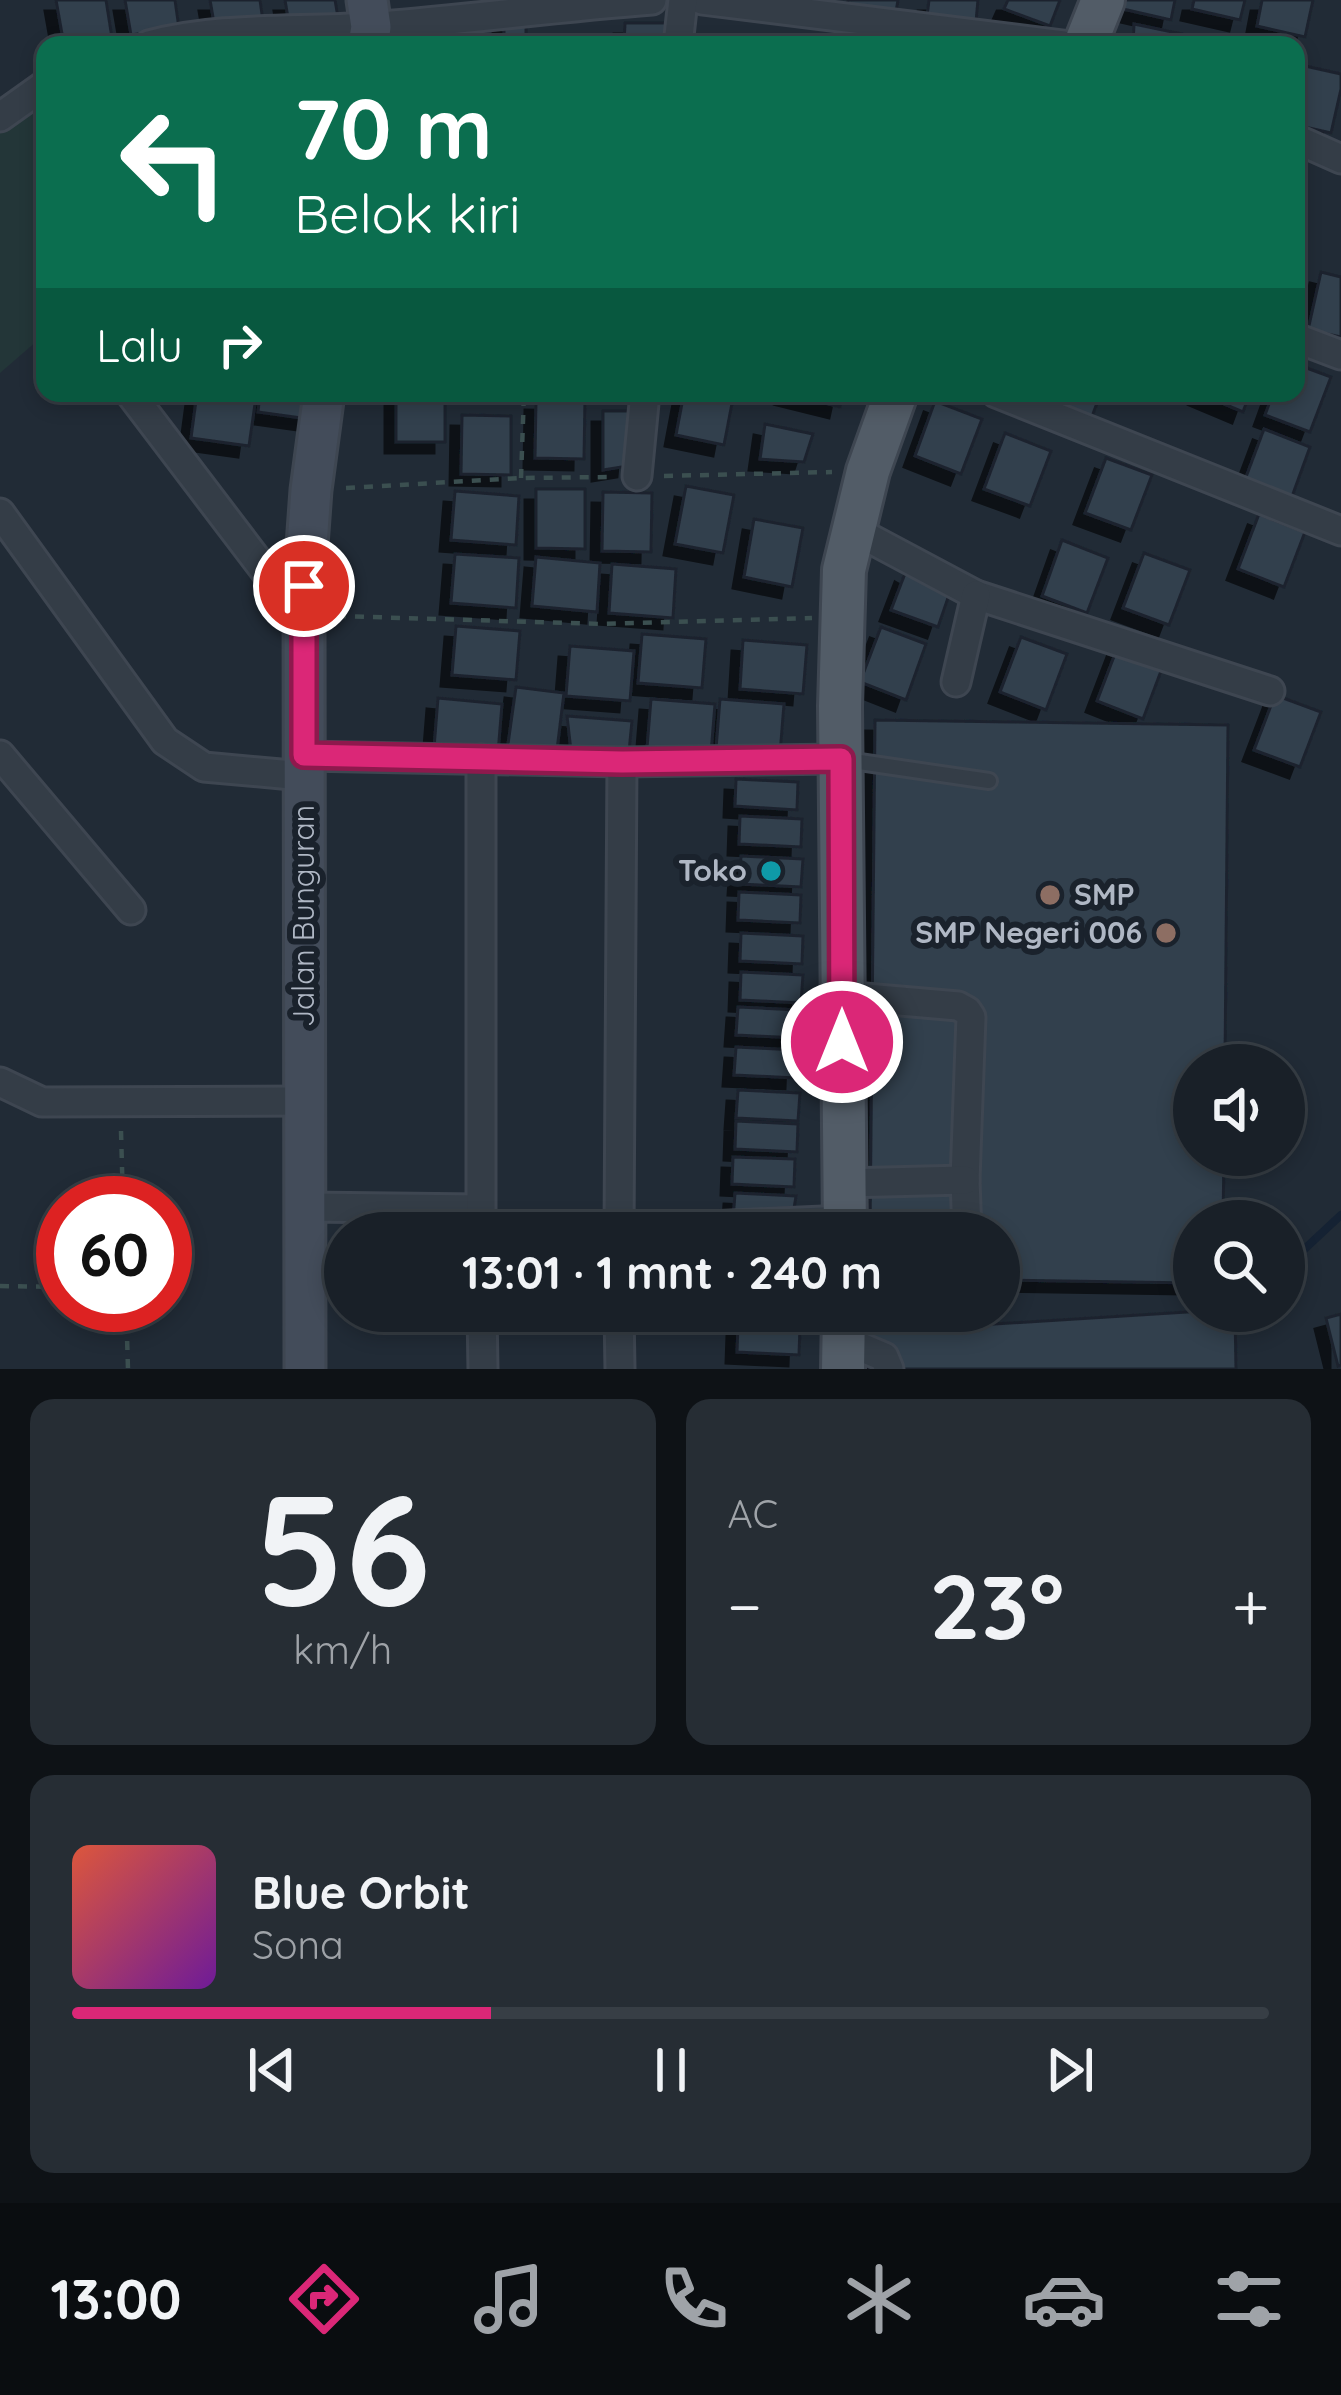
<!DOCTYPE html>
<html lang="id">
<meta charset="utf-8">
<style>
body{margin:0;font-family:Quicksand,sans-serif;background:#262d34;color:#f1f3f6;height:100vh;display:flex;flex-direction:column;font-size:45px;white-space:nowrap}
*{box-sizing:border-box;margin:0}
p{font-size:39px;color:#9fa3a8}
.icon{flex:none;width:66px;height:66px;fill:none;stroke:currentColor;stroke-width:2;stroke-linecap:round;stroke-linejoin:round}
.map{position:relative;height:1369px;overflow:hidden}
.sheet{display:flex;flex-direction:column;gap:30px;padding:30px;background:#0e1216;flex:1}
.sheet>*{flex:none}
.top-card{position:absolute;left:36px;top:36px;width:1269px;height:366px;border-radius:24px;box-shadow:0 6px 18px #0003,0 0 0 3px #373e45;background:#0b6e4f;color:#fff;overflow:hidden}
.fabs{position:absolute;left:1173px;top:1044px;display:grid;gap:24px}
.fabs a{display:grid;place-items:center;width:132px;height:132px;border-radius:50%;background:#192028;box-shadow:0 6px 18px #0003,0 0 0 3px #373e45;font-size:60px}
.speed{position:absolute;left:36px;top:1176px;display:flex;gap:24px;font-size:60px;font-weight:700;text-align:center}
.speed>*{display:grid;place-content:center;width:156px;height:156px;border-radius:50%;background:#192028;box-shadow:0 6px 18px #0003,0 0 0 3px #373e45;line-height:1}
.speed .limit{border:18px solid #d22;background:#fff;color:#111}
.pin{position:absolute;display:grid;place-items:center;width:102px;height:102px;color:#fff;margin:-51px;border:6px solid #fff;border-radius:50%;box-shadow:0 3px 12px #0007}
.me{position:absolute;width:132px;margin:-66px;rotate:0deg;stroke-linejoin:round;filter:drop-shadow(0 0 9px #0008)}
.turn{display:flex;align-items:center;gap:42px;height:252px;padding:0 60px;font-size:54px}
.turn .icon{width:156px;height:156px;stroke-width:2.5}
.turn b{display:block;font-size:84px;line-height:102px}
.then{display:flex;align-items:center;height:114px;padding:0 60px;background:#0003;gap:24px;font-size:45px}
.big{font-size:90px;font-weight:700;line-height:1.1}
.sheet .widget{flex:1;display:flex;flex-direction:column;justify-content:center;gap:18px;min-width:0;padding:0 42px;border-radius:24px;background:#262d34}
.sheet .dial{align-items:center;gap:0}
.dial b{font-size:156px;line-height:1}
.song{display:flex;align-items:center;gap:36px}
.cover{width:144px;height:144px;border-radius:18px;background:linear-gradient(135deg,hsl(10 70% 55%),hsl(280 70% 35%))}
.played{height:12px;border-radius:6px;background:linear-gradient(90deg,#db2777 35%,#373e45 35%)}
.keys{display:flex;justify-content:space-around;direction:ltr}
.heat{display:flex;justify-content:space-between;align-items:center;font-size:66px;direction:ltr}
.sheet .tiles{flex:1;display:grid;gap:30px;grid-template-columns:1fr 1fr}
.widget:last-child{grid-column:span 2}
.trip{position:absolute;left:324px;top:1212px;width:696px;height:120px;border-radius:60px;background:#192028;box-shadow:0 6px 18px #0003,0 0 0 3px #373e45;font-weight:700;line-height:120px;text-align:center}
.menu{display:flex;height:192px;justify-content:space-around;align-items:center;background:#0a0d10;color:#9fa3a8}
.menu .icon{width:84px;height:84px}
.menu .selected{color:#db2777}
.menu b{font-size:54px;color:#f1f3f6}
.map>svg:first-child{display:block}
.green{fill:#233638}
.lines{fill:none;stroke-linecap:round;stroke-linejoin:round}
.stream{stroke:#152233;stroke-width:8}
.building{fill:#333f4d;stroke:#1c242e;stroke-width:3;filter:url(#shadow)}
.lane-casing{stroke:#3e4651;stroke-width:20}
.street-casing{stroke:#3e4651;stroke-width:33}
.secondary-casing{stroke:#3e4651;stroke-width:45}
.primary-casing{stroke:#3e4651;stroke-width:48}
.path{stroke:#3b4f50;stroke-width:4.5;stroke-dasharray:9 9;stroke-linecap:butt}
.lane{stroke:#343d47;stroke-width:14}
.street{stroke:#343d47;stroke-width:27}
.secondary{stroke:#434c5a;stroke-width:39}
.primary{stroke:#525c67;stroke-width:42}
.route-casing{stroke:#8e194d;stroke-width:30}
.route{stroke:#db2777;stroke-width:21}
.culture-dot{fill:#0f9aa8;stroke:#1a222c;stroke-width:4.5}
.education-dot{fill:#8d6e63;stroke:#1a222c;stroke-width:4.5}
.labels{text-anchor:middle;stroke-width:12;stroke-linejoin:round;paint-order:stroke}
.poi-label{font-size:30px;font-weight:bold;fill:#afb7c4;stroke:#1a222c;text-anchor:end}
.street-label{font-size:30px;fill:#afb7c4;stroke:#1a222c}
</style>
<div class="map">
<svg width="1341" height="1369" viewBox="0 0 1341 1369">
<defs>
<filter id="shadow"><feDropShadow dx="-11" dy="11" stdDeviation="0" flood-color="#0009"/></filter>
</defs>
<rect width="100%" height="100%" fill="#212b36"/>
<polygon class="green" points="45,99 45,334 0,373 0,126"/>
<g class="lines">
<polyline class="stream" points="1284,1258 1296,1257 1341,1215"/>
</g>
<g class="building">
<polygon points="56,0 106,0 113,44 64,45"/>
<polygon points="125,0 175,0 179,28 131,35"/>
<polygon points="210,0 260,0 263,21 215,29"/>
<polygon points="285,0 335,0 338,17 289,24"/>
<polygon points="848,0 898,0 896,12 847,6"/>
<polygon points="929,0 978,0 976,22 927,16"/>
<polygon points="1008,0 1060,0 1050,26 1004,9"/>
<polygon points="1125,0 1175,0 1171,20 1123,9"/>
<polygon points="1194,0 1245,0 1240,20 1192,9"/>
<polygon points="1262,0 1313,0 1305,37 1257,26"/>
<polygon points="504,19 526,26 526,45 504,45"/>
<polygon points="625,23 674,23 674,45 624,45"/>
<polygon points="1134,24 1182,34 1179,45 1133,45"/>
<rect x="567" y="35" width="49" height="10"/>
<polygon points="1296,64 1341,74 1341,89 1331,133 1296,125"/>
<polygon points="1321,272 1341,277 1341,337 1308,330"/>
<polygon points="1296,364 1331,377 1310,432 1265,415 1273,393 1296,393"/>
<polygon points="197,393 256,397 249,446 191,438"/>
<polygon points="260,393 319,393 316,420 258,412"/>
<rect x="396" y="393" width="49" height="49"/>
<polygon points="684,393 734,393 724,445 676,435"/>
<polygon points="784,393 843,393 840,407"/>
<polygon points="1048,393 1101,393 1089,424 1043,407"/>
<polygon points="1198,393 1250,393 1243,412"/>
<polygon points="536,399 585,400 584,459 535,458"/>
<polygon points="935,401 982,419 961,474 915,456"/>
<polygon points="603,411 633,411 628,466 603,470"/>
<polygon points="462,415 511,416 511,475 461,474"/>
<polygon points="765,424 813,434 804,462 760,459"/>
<polygon points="1264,429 1310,447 1290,502 1243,485"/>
<polygon points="1005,433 1051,451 1030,506 984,489"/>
<polygon points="1106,458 1152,475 1131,530 1085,513"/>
<polygon points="686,486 734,495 723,553 675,544"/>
<polygon points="536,489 585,489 585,549 536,548"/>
<polygon points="455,491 519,496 516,545 451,540"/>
<polygon points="603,492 652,493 651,552 602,551"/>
<polygon points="1259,514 1305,532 1284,587 1238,569"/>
<polygon points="754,519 803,528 792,587 744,577"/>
<polygon points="1062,540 1108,558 1087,613 1042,596"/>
<polygon points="1144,553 1190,570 1169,625 1123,608"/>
<polygon points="455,554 519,558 516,608 451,603"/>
<polygon points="536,557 600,563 597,612 532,606"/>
<polygon points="612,564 676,569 673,618 609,613"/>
<polygon points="906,571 949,595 938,627 891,610"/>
<polygon points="456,626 520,631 516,680 452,675"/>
<polygon points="881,627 926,644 906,700 860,682"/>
<polygon points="642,634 706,639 702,688 638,683"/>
<polygon points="1021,637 1067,654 1046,710 1000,692"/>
<polygon points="743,640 807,645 803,694 740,689"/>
<polygon points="570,646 634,651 630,701 566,696"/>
<polygon points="1118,646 1164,663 1143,719 1097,701"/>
<polygon points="516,687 564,693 556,758 507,751"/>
<polygon points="1275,695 1321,712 1300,767 1254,750"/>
<polygon points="438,698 502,704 498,753 434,748"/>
<polygon points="651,699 715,704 711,753 647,748"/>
<polygon points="720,699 784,704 780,754 716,749"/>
<polygon points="567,716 632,721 629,752 571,751"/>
<polygon points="875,720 1228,725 1225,1065 1194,1065 1194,1155 1224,1155 1223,1221 1194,1221 1194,1283 999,1280 999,1233 870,1233"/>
<polygon points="736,779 798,782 797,810 735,806"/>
<polygon points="740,816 802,819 801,847 739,844"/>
<polygon points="741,856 803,859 801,887 739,884"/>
<polygon points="739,892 801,895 800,923 738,920"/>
<polygon points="741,933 803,936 802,964 740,961"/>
<polygon points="741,972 803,975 801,1003 740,1000"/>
<polygon points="738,1007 800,1010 798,1038 736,1035"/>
<polygon points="736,1047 797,1050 796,1078 734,1075"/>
<polygon points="738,1090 800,1093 798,1121 736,1118"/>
<polygon points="736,1121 798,1124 797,1152 735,1149"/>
<polygon points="733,1157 795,1159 794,1187 732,1184"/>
<polygon points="735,1193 796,1196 793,1215 733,1221"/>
<polygon points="1203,1311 1235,1311 1236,1369 869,1369 867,1332"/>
<polygon points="1341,1314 1341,1365 1338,1366 1326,1318"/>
<polygon points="738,1324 800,1327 799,1355 737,1352"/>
</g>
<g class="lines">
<defs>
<polyline id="lane" points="846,760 989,781"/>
<g id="street">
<polyline points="702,0 1063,45"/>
<path d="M149,45C219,26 296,32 369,27C463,20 558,7 652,0"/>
<polyline points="678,45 683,0"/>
<polyline points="0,117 45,85"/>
<polyline points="1296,139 1341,159"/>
<polyline points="1296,338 1341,355"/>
<polyline points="130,393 304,622"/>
<polyline points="996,393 1341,531"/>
<polyline points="637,476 645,393"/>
<polyline points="0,513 165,741 204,767 303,776"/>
<polyline points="854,530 976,595 1270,691"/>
<polyline points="956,682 976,595"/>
<polyline points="0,755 131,910"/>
<polyline points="305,756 622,762 841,759"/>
<polyline points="842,996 958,1006 967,1011 971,1017 965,1180 967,1233"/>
<polyline points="0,1082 42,1102 304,1101"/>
<polyline points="844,1183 965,1180"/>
<polyline points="305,1207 480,1209"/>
<polyline points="619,1230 845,1220"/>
<polyline points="481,1233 481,759"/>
<polyline points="619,1233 622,762"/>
<polyline points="482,1311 483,1369"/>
<polyline points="619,1311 620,1369"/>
<polyline points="482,1316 619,1312"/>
<polyline points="844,1340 884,1357 889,1369"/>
</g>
<g id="secondary">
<polyline points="367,0 371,27 368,45"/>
<polyline points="305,1369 304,587 311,490 324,393"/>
</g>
<g id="primary">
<polyline points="1085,45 1103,0"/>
<polyline points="845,1233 840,706 844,570 868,471 896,393"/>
<polyline points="843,1369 844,1311"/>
</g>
</defs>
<use href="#lane" class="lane-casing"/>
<use href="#street" class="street-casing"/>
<use href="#secondary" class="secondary-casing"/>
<use href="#primary" class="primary-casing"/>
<g class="path">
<polyline points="664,476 832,472"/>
<polyline points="521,478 524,393"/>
<polyline points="346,488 521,478 610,477"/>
<polyline points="337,616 602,624 812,618"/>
<polyline points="121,1131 123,1203"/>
<polyline points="0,1286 63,1287"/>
<polyline points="126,1305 128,1369"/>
</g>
<use href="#lane" class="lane"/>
<use href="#street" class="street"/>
<use href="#secondary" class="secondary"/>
<use href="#primary" class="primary"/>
</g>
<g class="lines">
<defs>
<polyline id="route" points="304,586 304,755 622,762 841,759 842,1042"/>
</defs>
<use href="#route" class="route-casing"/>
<use href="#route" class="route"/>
</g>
<circle class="culture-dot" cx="771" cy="871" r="12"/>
<g class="education-dot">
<circle cx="1050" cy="895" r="12"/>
<circle cx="1166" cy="933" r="12"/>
</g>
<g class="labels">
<g class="poi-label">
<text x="747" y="881">Toko</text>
<text x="1074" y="905" text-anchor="start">SMP</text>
<text x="1142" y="943">SMP Negeri 006</text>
</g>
<g class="street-label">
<text transform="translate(304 916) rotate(-90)" y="10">Jalan Bunguran</text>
</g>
</g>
</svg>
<div class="fabs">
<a><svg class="icon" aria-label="sound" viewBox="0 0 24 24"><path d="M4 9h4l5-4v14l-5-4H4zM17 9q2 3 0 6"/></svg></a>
<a><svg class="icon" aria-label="search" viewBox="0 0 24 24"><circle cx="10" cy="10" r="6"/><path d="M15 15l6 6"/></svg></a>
</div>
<div class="speed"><div class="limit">60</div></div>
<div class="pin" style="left:304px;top:586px;background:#d93025"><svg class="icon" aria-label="arrive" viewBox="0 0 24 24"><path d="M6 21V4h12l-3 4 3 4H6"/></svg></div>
<svg class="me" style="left:842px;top:1042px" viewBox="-20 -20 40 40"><circle r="17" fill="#db2777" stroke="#fff" stroke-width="3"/><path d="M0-11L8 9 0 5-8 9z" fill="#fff"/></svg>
<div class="trip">13:01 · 1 mnt · 240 m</div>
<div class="top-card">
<div class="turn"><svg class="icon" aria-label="left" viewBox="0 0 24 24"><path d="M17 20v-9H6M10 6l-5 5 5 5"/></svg><div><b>70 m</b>Belok kiri</div></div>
<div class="then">Lalu<svg class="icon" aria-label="right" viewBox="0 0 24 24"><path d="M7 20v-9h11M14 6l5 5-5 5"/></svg></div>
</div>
</div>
<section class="sheet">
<div class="tiles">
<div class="widget dial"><b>56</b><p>km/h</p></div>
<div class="widget"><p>AC</p>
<div class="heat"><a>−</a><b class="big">23°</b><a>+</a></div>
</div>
<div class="widget">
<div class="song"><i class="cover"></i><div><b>Blue Orbit</b><p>Sona</p></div></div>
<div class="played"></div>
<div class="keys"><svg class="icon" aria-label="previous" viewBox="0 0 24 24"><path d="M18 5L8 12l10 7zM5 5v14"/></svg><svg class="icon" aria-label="pause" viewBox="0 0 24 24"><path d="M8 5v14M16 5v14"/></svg><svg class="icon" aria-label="next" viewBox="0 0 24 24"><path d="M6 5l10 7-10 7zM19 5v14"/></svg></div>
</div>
</div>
</section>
<nav class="menu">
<b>13:00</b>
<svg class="icon selected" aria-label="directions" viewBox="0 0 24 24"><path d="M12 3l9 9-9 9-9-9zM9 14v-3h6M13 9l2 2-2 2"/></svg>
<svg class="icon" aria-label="music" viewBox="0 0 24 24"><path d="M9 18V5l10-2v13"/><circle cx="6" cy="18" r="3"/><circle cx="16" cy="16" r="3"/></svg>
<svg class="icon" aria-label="phone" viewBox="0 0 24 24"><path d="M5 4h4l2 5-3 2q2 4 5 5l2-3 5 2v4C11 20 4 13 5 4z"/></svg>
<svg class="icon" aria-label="climate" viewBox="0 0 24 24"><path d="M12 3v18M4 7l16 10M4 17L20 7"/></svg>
<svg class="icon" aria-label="car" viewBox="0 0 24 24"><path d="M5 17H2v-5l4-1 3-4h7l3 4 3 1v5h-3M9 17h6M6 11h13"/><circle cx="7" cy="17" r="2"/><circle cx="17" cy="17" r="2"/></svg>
<svg class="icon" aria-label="filters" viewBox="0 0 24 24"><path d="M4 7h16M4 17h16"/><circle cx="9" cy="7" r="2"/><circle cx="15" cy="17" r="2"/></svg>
</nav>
